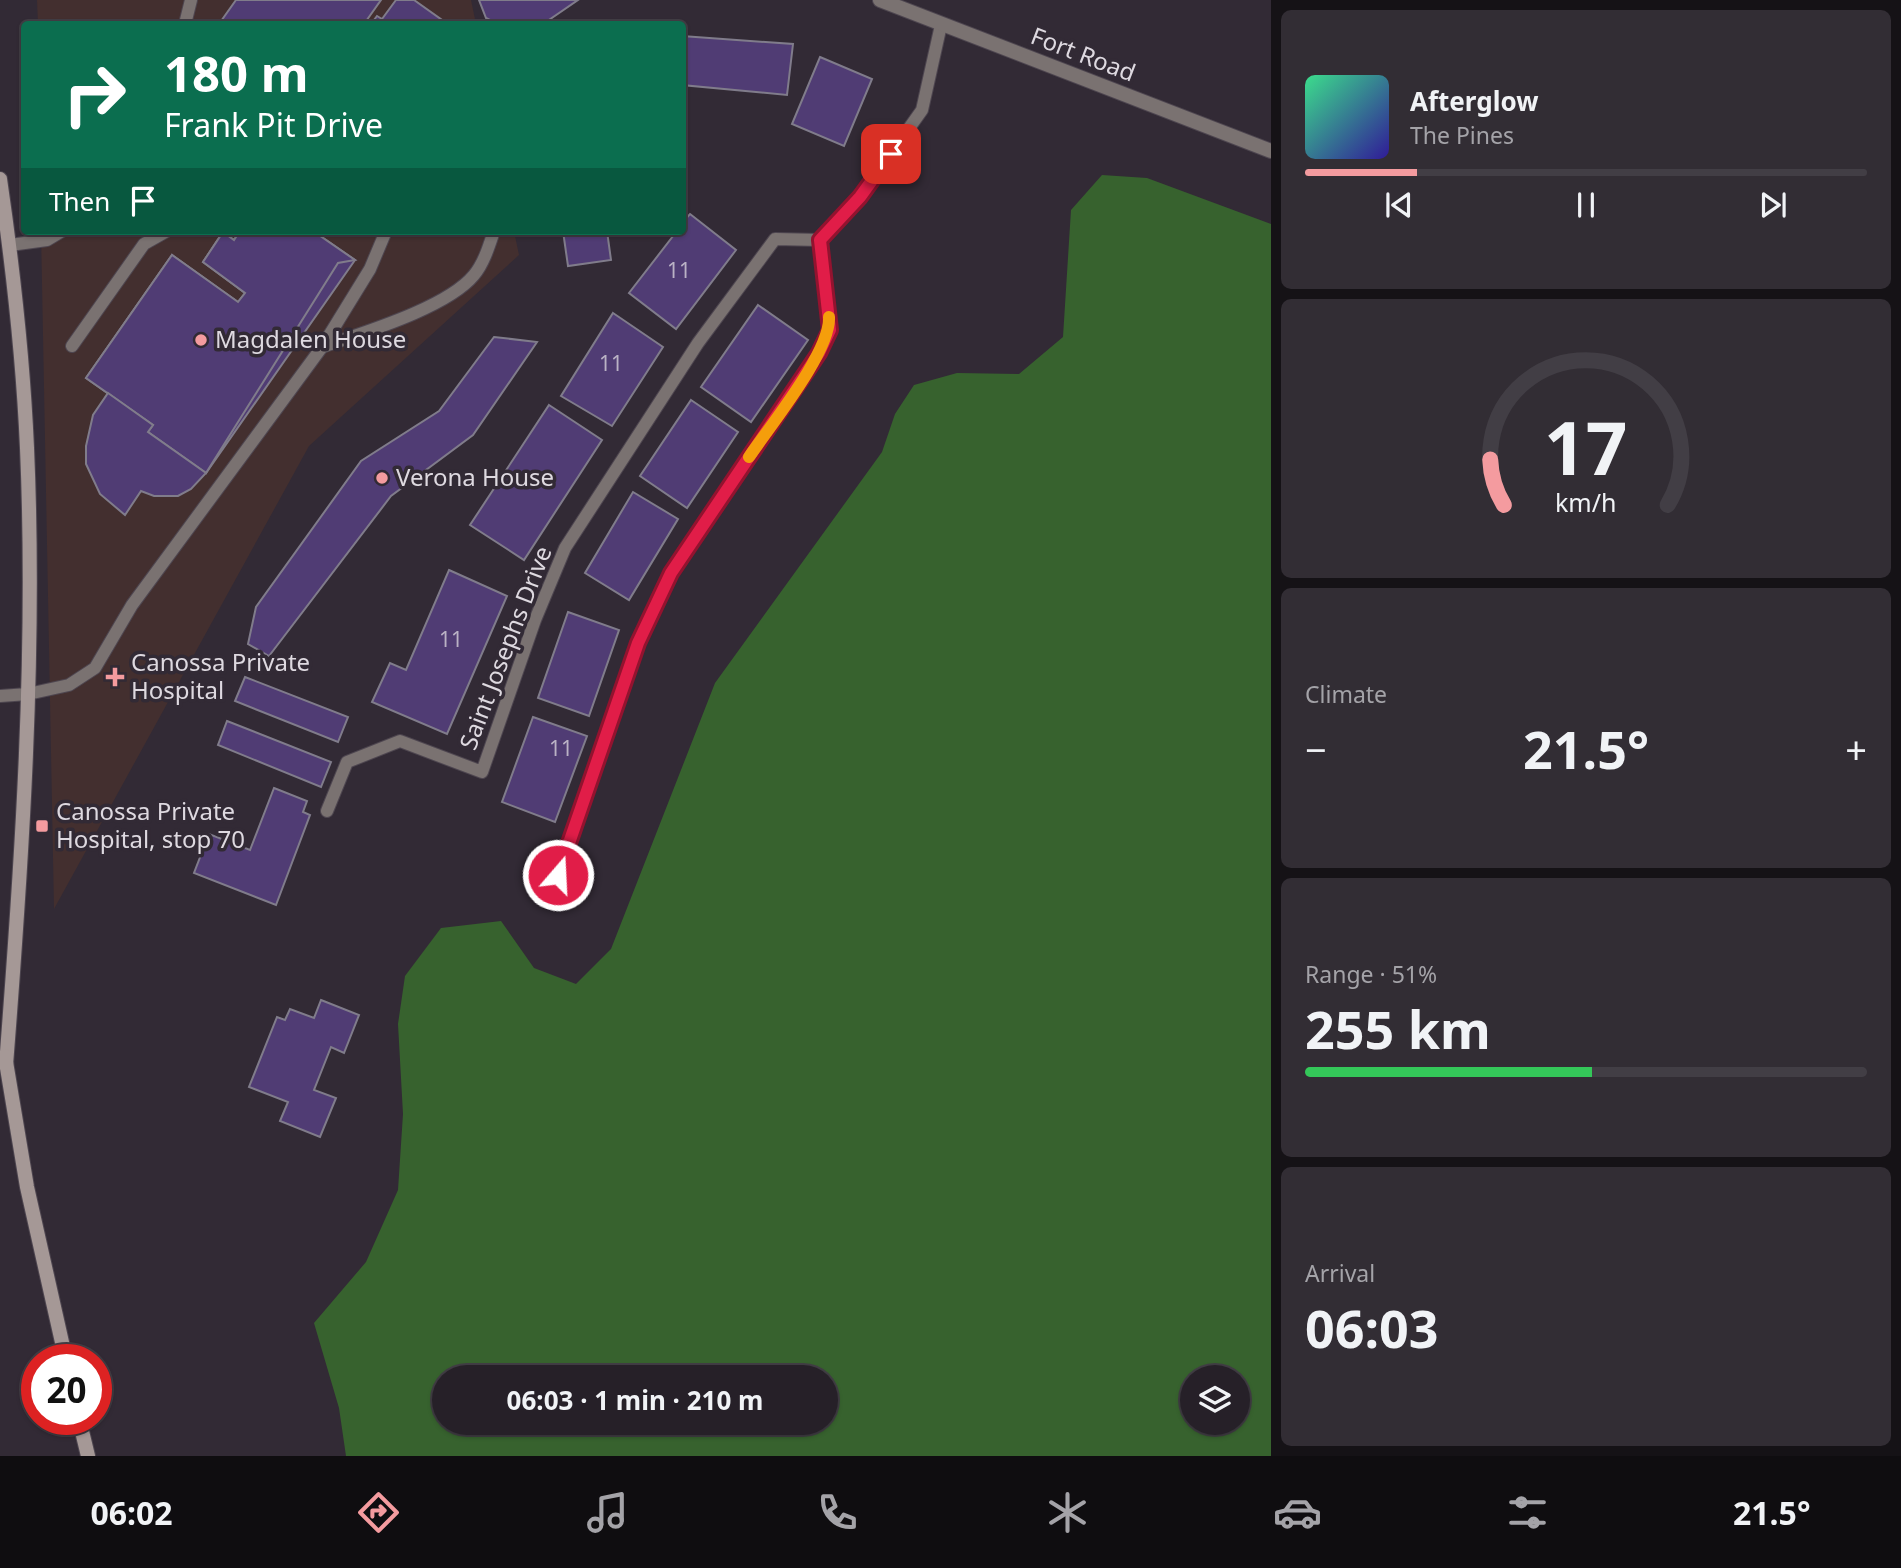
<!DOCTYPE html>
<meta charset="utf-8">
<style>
body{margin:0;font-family:"Noto Sans",sans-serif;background:#322d34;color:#f1f3f6;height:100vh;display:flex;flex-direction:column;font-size:26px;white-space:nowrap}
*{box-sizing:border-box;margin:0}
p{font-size:23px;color:#a4a3a8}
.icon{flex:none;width:38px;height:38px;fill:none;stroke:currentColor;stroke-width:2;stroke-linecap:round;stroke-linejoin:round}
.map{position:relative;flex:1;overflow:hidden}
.panel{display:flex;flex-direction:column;gap:10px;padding:10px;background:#151216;width:630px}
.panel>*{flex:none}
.hud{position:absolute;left:21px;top:21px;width:665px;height:214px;border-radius:7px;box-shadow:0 2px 5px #0004,0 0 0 2px #423e45;background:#0b6e4f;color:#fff;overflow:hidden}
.tools{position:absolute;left:1180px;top:1365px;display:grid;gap:14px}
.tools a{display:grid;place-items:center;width:70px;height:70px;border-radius:50%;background:#262028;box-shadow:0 2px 5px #0004,0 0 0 2px #423e45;font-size:35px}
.speed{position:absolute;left:21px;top:1344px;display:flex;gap:14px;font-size:35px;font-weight:700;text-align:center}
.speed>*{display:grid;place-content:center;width:91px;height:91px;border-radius:50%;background:#262028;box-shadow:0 2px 5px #0004,0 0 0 2px #423e45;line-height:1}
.speed .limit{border:10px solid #d22;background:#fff;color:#111}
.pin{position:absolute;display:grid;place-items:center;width:60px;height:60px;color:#fff;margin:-30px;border-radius:14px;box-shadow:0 4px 10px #0006}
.me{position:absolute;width:77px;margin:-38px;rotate:19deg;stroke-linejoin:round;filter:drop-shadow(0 0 5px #0008)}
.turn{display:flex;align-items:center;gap:24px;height:147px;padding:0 28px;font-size:32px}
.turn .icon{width:91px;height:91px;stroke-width:2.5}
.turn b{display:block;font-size:49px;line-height:60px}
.then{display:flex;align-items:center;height:66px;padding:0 28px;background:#0003;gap:14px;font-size:26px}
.big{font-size:52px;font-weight:700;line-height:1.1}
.panel .tile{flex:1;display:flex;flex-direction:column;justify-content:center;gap:10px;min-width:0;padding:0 24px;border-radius:10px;background:#322d34}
.panel .dial{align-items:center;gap:0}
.dial svg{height:182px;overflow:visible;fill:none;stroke:#423e45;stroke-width:7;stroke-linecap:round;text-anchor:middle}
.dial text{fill:#f1f3f6;stroke:none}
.song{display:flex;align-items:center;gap:21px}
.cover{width:84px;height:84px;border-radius:10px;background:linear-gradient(135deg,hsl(150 70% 55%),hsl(250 70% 35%))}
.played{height:7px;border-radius:4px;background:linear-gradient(90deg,#f49b9f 20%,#423e45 20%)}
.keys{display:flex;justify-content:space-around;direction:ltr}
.heat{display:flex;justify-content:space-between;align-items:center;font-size:38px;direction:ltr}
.charge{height:10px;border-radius:5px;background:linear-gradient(90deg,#34c759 51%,#423e45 0)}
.trip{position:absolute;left:432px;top:1365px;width:406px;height:70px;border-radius:35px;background:#262028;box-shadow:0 2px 5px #0004,0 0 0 2px #423e45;font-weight:700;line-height:70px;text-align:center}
.dock{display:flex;height:112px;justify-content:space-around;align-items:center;background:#0f0d10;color:#a4a3a8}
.dock .icon{width:49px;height:49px}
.dock .current{color:#f49b9f}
.dock b{font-size:32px;color:#f1f3f6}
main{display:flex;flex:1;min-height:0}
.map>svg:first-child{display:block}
.medical{fill:#432f2f}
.forest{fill:#37622e;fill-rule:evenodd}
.building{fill:#503c74;stroke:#807c8b;stroke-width:2}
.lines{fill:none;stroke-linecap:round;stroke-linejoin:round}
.service-casing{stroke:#4e4650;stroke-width:14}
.minor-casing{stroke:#4e4650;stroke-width:16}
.secondary-casing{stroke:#4e4650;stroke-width:16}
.service{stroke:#7a7271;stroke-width:12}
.minor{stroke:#7a7271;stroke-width:14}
.secondary{stroke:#a59896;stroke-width:14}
.route-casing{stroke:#92132f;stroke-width:18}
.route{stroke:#e11d48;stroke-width:12}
.slow{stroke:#f59e0b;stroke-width:12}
.poi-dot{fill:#f49b9f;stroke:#322a35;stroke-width:2.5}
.labels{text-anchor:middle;stroke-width:7;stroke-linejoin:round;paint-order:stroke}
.number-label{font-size:21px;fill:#bab2c5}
.street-label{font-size:24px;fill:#ded9e0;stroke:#322a35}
.poi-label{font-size:24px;fill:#ded9e0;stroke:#322a35;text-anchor:start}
</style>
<main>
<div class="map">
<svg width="1271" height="1456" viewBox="0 0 1271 1456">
<rect width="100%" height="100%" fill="#322a35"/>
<g class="medical">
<polygon points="37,0 471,0 476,24 38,24"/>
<polygon points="41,231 514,231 519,255 309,446 54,909"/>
</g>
<path class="forest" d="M1102,175L1147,178L1271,224V1456H346L339,1408L314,1323L366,1262L398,1190L403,1114L398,1024L405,976L441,928L501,921L534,968L576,984L611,949L715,683L882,452L895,414L914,385L957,373L1019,374L1063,337L1071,210ZM444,1377H826V1423H444ZM1192,1377H1237V1423H1192Z"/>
<g class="building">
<polygon points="236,0 381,0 364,24 219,24"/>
<polygon points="396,0 414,0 442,20 438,24 371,24 377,16 382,19"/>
<polygon points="479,0 578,0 543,24 498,24 486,18"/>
<polygon points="682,36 793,44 787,95 682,85"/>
<polygon points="820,57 872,79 844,146 792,124"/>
<polygon points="690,214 736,250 676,329 629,293 677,231 682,231 682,223"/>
<polygon points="240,231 288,231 294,235 297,231 313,231 355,260 206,473 148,432 153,425 86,378 172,255 238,302 245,293 203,262 223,232 234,240"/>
<polygon points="240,231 288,231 294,235 297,231 313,231 355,260 338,263 206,473 148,432 153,425 86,378 172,255 238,302 245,293 203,262 223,232 234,240"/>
<polygon points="563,231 607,231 611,260 568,266"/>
<polygon points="758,305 808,340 751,422 701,387"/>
<polygon points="613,313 663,347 612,426 561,396"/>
<polygon points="494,337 537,342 473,435 391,496 269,656 248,644 256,607 361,461 439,411"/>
<polygon points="108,393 153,425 148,432 206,473 191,489 178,496 154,496 141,491 125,515 100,494 86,464 86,446 93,415"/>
<polygon points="691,400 738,432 687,508 640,476"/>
<polygon points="549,405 602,440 524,560 470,525"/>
<polygon points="633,492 678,519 629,600 585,573"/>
<polygon points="449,570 507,596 447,734 372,702 390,663 406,670"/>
<polygon points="568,612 619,630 589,716 538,698"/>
<polygon points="245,677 348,717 338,742 235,701"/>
<polygon points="533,717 587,736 555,822 502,802"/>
<polygon points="227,721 331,762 321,787 218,745"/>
<polygon points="274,788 307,801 303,812 310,815 276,905 194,873 209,834 250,850"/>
<polygon points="321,1000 359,1015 344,1053 331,1047 314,1090 336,1098 320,1137 280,1121 288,1102 249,1087 277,1017 285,1020 290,1009 314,1018"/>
</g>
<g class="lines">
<defs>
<g id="service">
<polyline points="185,24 191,0"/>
<polyline points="10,245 47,240 62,231"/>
<polyline points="72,346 144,244 167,231"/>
<path d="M322,347C362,333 447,308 474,275C484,263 489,246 494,231"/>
<polyline points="0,696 28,694 69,685 95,668 132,605 322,347 370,269 386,231"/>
<polyline points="327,811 347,762 400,741 482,772 535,620 565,548 698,343 775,239 820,240"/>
<polyline points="532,868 558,875 638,643 671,573 819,353 829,330 820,240 860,197 922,110 941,25"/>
</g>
<polyline id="minor" points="880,0 1271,151"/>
<g id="secondary">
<path d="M0,179C13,268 23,358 27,448C36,652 22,861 6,1065"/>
<polyline points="5,1056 27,1187 66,1360"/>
<polyline points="79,1419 88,1456"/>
</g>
</defs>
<use href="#service" class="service-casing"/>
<use href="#minor" class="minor-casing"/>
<use href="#secondary" class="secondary-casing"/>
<use href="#service" class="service"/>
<use href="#minor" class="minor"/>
<use href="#secondary" class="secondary"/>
</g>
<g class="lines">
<defs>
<polyline id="route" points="558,875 638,643 671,573 819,353 830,330 820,240 860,197 891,154"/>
</defs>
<use href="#route" class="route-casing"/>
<use href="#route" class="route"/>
<path class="slow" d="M749,457C770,426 831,351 829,317"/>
</g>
<g class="poi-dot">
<circle cx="201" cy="340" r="7"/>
<circle cx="382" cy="478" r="7"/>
<path d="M111.5 666.5h7v7h7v7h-7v7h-7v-7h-7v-7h7z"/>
<rect x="35" y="819" width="14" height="14" rx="3.5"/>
</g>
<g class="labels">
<g class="number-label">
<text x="679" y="278">11</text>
<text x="611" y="371">11</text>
<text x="451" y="647">11</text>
<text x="561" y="756">11</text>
</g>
<g class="street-label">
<text transform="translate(1083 55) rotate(21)" y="8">Fort Road</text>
<text transform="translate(506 648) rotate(-69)" y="8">Saint Josephs Drive</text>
</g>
<g class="poi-label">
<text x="215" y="348">Magdalen House</text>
<text x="396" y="486">Verona House</text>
<text x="131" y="671">Canossa Private<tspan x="131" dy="28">Hospital</tspan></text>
<text x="56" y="820">Canossa Private<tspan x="56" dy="28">Hospital, stop 70</tspan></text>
</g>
</g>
</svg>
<div class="tools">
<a><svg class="icon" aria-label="layers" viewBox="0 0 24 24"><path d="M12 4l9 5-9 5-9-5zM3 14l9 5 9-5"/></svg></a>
</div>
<div class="speed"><div class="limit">20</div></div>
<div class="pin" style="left:891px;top:154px;background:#d93025"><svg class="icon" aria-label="arrive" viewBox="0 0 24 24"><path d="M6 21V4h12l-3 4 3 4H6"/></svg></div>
<svg class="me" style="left:558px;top:875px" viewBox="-20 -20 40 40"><circle r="17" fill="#e11d48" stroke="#fff" stroke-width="3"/><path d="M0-11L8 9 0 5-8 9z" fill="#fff"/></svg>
<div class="trip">06:03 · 1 min · 210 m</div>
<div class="hud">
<div class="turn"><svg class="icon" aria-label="right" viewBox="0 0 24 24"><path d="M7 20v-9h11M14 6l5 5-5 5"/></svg><div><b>180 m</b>Frank Pit Drive</div></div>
<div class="then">Then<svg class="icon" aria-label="arrive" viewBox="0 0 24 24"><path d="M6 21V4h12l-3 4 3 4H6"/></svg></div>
</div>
</div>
<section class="panel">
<div class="tile">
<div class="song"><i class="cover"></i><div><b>Afterglow</b><p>The Pines</p></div></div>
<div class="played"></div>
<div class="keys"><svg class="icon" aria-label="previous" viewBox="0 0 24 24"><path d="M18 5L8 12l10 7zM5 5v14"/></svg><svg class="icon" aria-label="pause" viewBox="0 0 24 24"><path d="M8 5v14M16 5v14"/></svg><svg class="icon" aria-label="next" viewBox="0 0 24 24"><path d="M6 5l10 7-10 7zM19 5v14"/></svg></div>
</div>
<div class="tile dial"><svg viewBox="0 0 100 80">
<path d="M14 69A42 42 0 1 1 86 69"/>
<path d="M14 69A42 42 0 0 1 8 49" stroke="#f49b9f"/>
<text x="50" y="56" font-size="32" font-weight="700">17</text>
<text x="50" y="72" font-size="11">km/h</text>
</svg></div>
<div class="tile"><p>Climate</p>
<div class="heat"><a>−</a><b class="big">21.5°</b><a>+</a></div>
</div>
<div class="tile"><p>Range · 51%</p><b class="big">255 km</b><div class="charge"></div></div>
<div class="tile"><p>Arrival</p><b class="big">06:03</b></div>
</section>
</main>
<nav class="dock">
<b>06:02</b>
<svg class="icon current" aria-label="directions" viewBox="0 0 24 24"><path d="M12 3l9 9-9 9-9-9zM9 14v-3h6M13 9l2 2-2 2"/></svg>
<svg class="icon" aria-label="music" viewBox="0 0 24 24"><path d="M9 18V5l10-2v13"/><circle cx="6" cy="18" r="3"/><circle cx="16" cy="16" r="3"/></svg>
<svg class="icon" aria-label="phone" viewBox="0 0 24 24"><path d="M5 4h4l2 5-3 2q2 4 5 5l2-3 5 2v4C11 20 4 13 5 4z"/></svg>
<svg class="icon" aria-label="climate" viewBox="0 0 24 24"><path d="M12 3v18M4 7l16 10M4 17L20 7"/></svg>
<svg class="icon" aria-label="car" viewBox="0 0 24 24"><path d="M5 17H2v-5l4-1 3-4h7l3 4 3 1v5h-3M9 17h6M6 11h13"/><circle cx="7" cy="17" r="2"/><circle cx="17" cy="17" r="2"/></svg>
<svg class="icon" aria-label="filters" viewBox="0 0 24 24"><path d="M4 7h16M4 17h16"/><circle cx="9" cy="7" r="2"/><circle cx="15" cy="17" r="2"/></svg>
<b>21.5°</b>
</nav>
